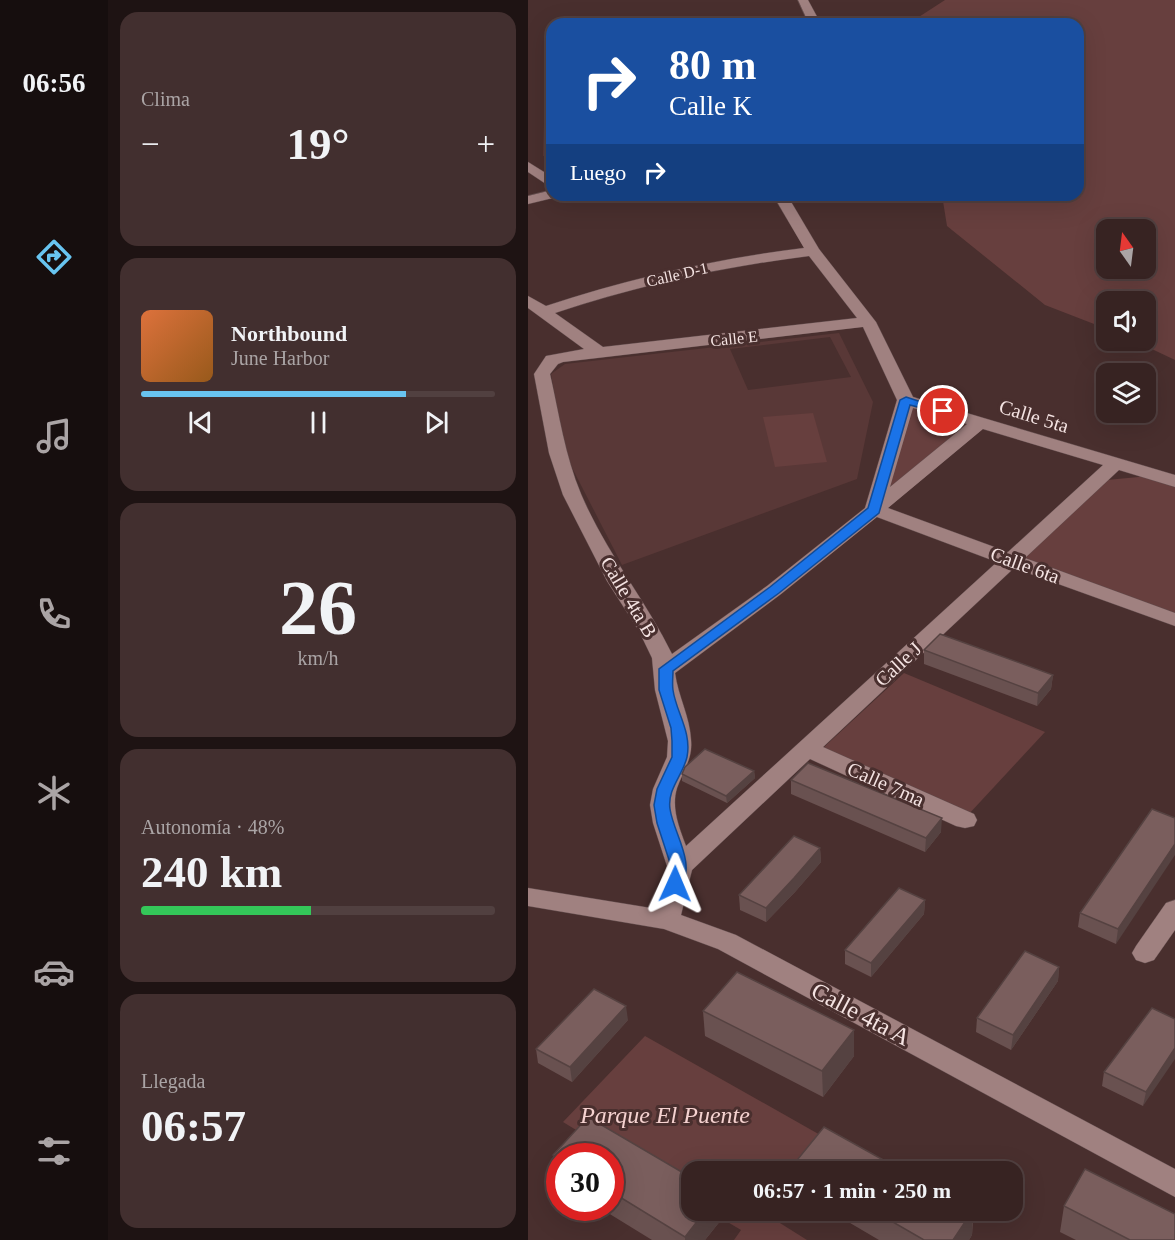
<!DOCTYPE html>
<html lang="es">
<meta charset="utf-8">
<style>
body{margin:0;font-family:Georgia,serif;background:#422f2f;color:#f1f3f6;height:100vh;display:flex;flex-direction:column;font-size:22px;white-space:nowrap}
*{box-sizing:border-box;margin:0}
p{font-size:20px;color:#aaa4a5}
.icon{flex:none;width:33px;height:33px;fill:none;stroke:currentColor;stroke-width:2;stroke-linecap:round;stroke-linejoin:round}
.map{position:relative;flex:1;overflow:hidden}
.sheet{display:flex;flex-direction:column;gap:12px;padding:12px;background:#1e1313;width:420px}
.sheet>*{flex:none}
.top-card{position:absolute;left:18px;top:18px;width:538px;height:183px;border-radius:18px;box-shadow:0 6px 24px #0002,0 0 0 2px #514040;background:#1a4fa0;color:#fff;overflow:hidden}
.needle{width:39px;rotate:346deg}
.controls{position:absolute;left:568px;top:219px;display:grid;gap:12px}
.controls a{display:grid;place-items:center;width:60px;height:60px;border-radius:12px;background:#372322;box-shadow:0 6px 24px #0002,0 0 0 2px #514040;font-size:30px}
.speed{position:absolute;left:18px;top:1143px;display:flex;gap:12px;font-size:30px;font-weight:700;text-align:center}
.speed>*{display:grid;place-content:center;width:78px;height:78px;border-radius:50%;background:#372322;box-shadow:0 6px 24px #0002,0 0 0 2px #514040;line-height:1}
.speed .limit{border:9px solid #d22;background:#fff;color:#111}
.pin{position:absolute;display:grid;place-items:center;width:51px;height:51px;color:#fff;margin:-26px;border:3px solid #fff;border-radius:50%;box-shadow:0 2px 6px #0007}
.me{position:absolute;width:66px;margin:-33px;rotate:1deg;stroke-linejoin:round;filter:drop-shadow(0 0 4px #0008)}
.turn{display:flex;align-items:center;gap:21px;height:126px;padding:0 24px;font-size:27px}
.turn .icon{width:78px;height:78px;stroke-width:2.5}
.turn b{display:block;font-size:42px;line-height:51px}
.then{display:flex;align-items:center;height:57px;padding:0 24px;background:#0003;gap:12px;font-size:22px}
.big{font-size:45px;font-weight:800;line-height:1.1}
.sheet .card{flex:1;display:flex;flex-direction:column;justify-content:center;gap:9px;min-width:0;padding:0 21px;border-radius:18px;background:#422f2f}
.sheet .dial{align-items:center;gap:0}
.dial b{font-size:78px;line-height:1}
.song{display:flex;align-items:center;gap:18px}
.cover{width:72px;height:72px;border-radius:9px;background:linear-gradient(135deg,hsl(20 70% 55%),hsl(30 70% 35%))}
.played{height:6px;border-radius:3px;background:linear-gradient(90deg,#68c4f0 75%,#514040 75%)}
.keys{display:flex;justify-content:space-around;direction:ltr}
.heat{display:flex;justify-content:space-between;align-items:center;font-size:33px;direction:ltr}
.charge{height:9px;border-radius:4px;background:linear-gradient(90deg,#34c759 48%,#514040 0)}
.trip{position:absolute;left:153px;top:1161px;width:342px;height:60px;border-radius:18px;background:#372322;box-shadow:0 6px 24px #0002,0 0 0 2px #514040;font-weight:800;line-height:60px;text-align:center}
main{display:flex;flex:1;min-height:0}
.tab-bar{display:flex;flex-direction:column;width:108px;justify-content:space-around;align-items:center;background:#160e0e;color:#aaa4a5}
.tab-bar .icon{width:42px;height:42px}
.tab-bar .selected{color:#68c4f0}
.tab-bar b{font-size:27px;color:#f1f3f6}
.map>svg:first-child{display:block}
.built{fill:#593837;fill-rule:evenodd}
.green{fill:#673f3e;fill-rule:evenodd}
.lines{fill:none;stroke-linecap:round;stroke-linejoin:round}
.minor-casing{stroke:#614c4c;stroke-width:1}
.minor{fill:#a08180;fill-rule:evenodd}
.wall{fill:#695150}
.shaded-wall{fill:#554241}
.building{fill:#7a5e5d;stroke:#554241;stroke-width:1.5}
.route{fill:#1a73e8;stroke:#114b97;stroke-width:1.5}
.labels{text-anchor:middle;stroke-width:6;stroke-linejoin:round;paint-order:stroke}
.far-street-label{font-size:16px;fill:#f4e3e2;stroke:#492f2e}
.street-label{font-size:20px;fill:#f4e3e2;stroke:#492f2e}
.near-street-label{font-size:24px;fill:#f4e3e2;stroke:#492f2e}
.near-park-label{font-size:24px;font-style:italic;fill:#f5d2d0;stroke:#492f2e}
</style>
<main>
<nav class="tab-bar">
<b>06:56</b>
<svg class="icon selected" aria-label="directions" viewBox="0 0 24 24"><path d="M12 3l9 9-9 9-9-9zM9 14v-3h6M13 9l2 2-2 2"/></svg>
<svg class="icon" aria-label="music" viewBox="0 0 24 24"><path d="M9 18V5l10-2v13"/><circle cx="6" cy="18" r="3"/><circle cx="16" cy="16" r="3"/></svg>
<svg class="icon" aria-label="phone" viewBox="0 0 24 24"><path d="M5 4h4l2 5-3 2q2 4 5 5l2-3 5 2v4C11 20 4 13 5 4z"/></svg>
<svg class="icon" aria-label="climate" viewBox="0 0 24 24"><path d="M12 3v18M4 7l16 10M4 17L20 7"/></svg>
<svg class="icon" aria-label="car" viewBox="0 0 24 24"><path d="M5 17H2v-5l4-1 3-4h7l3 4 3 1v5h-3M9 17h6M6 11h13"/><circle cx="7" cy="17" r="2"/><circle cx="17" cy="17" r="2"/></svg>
<svg class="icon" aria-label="filters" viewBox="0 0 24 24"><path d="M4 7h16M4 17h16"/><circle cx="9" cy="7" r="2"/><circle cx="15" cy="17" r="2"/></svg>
</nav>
<section class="sheet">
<div class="card"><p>Clima</p>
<div class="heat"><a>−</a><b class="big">19°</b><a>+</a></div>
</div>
<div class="card">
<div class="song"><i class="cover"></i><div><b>Northbound</b><p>June Harbor</p></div></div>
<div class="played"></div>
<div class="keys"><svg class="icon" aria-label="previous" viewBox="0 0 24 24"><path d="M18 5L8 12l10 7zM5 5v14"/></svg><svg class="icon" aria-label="pause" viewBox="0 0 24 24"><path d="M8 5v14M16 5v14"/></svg><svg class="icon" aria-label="next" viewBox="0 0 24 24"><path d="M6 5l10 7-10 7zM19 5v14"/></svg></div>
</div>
<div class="card dial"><b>26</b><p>km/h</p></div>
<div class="card"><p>Autonomía · 48%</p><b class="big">240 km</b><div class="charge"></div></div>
<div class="card"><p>Llegada</p><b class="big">06:57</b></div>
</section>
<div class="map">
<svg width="647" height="1240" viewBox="0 0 647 1240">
<rect width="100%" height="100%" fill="#492f2e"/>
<g class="built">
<polygon points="24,87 24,155 15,156 17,89"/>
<path d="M311,333L345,402L329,479L94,565L37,454L23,374L37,364ZM302,337L323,377L220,390L202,349Z"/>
</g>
<g class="green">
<path d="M417,0H647V360L607,341L618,340V302H579V329L517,305L419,226L414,195H550V24H380ZM579,230H618V268H579Z"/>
<polygon points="378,400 453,421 346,510"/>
<polygon points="285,413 299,462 247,467 235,417"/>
<polygon points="621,476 647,484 647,614 496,558 579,480"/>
<polygon points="376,673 517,732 440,815 295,748"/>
<polygon points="117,1036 294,1136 265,1171 164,1172 163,1200 35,1122"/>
<polygon points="181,1211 233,1211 279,1240 206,1240 213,1230"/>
</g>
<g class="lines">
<defs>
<g id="minor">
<polygon points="270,0 280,0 293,24 281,24"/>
<polygon points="0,162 24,177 24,188 0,172"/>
<polygon points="24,190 24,195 30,195 29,197 0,204 0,196"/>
<path d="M245,195H259L291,249L348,322L385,397L647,475V487L591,470L497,558L647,613V626L486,568L295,747L446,814L449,820L446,826L437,828L428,826L282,759L164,870L153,915L208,935L647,1169V1197L190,949L136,929L0,906V888L129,909L139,866L125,823L122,805L125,789L139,757L140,741L127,690L124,658L111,631L79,581L35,495L21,453L6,374L18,356L56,349L0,308V296L18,306C103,278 187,259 276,248ZM281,256L329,318L75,347L27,313C112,285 193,267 281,256ZM335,327L369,400L337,508L239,586L144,654C117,599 77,551 53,494C37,456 31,414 22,374L30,364L35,362ZM385,408L439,424L362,487ZM455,429L575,465L480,552L360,508ZM349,517L469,562L158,846C151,827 143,808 149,788C155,771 165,758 163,740C162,717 150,696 147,673L253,594Z"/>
<polygon points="647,900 647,930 626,960 617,963 608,960 604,953 608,946 638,903"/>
</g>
</defs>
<use href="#minor" class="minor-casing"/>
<use href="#minor" class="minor"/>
</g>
<g class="wall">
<polygon points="396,650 525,675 523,689 509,706 396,664"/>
<polygon points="226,771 227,778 199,803 154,781 154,774"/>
<polygon points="263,780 413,832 397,852 263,794"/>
<polygon points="624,809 588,944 550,927 552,913"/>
<polygon points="292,848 293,862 267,892 238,922 212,910 211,895"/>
<polygon points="397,900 396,914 343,977 317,964 317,950"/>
<polygon points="531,967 530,981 483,1050 448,1032 449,1018"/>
<polygon points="175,1011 326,1056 295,1097 177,1036"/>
<polygon points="647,1019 615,1106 574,1086 576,1072"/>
<polygon points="100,1020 44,1082 10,1063 8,1049"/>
<polygon points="60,1117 164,1178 164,1210 193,1210 193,1220 177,1240 124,1240 72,1208 82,1208 82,1156 32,1156 32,1182 29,1181 25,1155"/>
<polygon points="265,1165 377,1172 265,1172"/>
<polygon points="536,1206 647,1240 548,1240 532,1232"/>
<polygon points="300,1210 446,1210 444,1235 441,1240 351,1240"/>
</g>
<g class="shaded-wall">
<polygon points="525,675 523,689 509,706 510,693"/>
<polygon points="226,771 227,778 199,803 198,796"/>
<polygon points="414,818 413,832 397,852 398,838"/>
<polygon points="647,844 647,855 588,944 590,929"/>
<polygon points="292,848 293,862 267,892 238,922 238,908"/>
<polygon points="397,900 396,914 343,977 343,963"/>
<polygon points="531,967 530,981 483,1050 485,1035"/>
<polygon points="98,1006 100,1020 44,1082 42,1067"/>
<polygon points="326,1030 326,1056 295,1097 294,1071"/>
<polygon points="647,1048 647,1059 615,1106 618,1092"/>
<polygon points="178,1210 193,1210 193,1220 177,1240 157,1240 157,1237"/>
<polygon points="445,1210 444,1235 441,1240 425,1240"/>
</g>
<g class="building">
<polygon points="412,634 525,675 510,693 396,650"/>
<polygon points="177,749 226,771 198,796 154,774 157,767"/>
<polygon points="280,763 414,818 398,838 263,780"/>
<polygon points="624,809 647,818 647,844 590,929 552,913"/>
<polygon points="266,836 292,848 266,878 238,908 211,895"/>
<polygon points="371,888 397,900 343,963 317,950"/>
<polygon points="497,951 531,967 485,1035 449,1018"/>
<polygon points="209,972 326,1030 294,1071 175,1011"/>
<polygon points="66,989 98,1006 42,1067 8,1049"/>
<polygon points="624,1008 647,1019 647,1048 618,1092 576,1072"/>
<polygon points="60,1117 164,1178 164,1210 178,1210 157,1237 82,1191 82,1156 32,1156 32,1159 25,1155"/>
<polygon points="296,1127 377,1172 276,1172 265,1165"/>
<polygon points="557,1169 647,1214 647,1240 602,1240 536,1206"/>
<polygon points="344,1210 445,1210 425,1240 396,1240"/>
</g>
<path class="route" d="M378,397L421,411L415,414L382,405L351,513L251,593L145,671C145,677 144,684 145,690C148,712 164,732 159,757C155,775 139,789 142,809C146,835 168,862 153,888H142L139,884L143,866L129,823L126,805L129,789L144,757V741L143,728L131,690V669L242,587L340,508L372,400Z"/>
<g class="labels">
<g class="far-street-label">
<text transform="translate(149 274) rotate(-13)" y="6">Calle D-1</text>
<text transform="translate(206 338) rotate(-6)" y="6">Calle E</text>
</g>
<g class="street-label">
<text transform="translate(506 416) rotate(17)" y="7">Calle 5ta</text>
<text transform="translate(497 565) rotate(20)" y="7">Calle 6ta</text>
<text transform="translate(101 597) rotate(59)" y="7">Calle 4ta B</text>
<text transform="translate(370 664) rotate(-43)" y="7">Calle J</text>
<text transform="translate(358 784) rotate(24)" y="7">Calle 7ma</text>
</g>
<g class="near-street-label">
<text transform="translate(333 1014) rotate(28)" y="8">Calle 4ta A</text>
</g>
<g class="near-park-label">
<text x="137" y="1123">Parque El Puente</text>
</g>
</g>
</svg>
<div class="controls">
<a><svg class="needle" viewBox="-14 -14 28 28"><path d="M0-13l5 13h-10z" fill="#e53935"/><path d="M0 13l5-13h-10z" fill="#aaa4a5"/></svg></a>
<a><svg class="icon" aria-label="sound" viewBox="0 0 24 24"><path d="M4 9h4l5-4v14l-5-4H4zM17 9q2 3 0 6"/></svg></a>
<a><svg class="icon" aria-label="layers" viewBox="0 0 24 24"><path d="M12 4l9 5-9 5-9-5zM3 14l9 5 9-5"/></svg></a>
</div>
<div class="speed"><div class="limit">30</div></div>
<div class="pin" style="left:415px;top:411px;background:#d93025"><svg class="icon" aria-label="arrive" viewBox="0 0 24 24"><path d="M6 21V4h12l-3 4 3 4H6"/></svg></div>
<svg class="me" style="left:147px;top:884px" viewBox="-20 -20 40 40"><path d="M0-17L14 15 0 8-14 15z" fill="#1a73e8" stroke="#fff" stroke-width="4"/></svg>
<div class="trip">06:57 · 1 min · 250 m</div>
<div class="top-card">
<div class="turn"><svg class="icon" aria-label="right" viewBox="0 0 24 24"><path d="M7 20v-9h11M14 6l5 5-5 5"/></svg><div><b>80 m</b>Calle K</div></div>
<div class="then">Luego<svg class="icon" aria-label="right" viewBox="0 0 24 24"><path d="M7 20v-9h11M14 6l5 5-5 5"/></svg></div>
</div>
</div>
</main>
